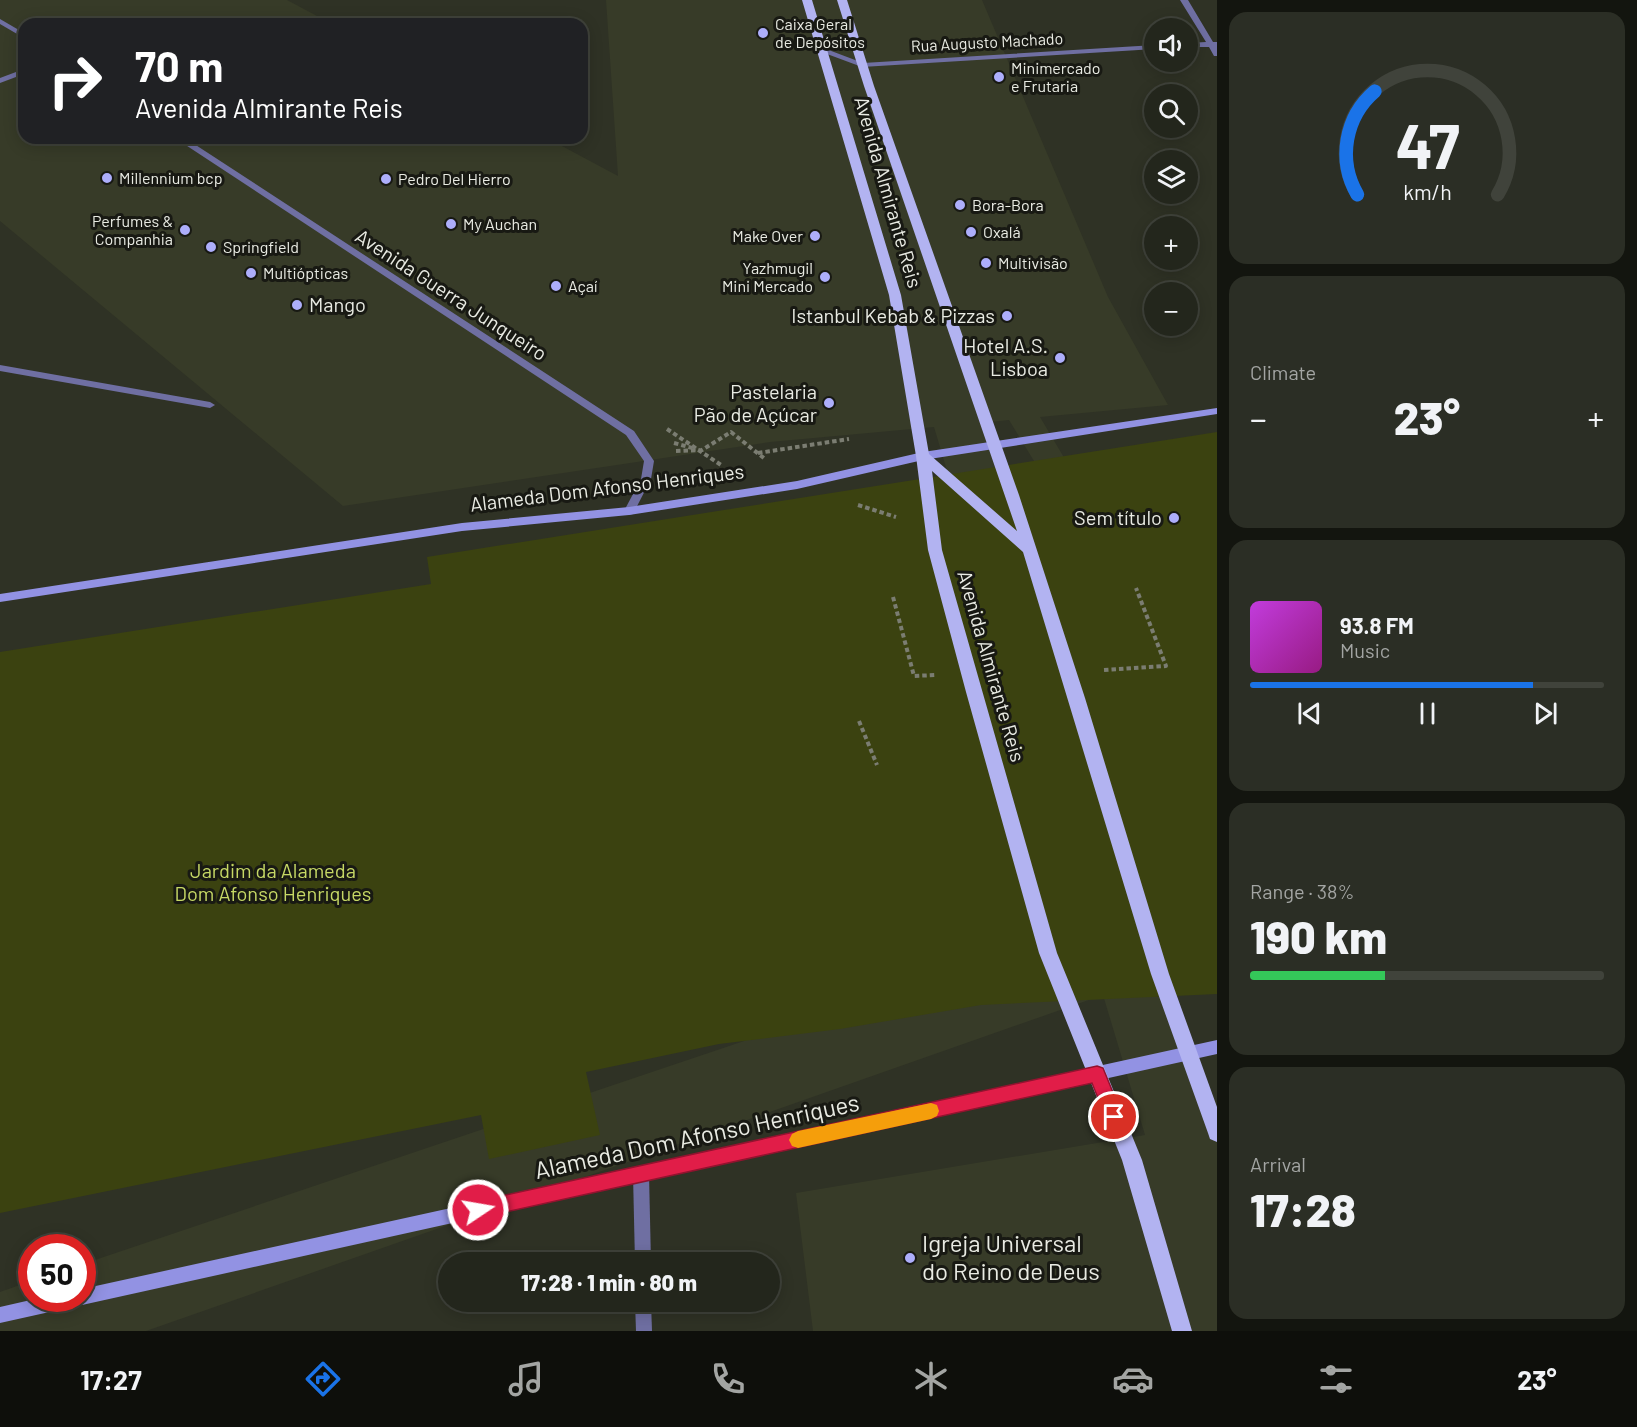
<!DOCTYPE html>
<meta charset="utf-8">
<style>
body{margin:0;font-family:Barlow,sans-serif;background:#2b2e25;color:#f1f3f6;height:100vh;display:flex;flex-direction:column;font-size:22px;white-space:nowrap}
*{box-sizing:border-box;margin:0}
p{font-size:20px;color:#a3a5a3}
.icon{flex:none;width:33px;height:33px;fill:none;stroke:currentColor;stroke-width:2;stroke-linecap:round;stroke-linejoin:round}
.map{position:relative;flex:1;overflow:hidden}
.drawer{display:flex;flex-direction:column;gap:12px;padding:12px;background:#13150f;width:420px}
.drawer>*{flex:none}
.top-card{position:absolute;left:18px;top:18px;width:570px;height:126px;border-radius:18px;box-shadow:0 3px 15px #0003,0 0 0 2px #40433b;background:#202124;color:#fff;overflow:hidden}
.controls{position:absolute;left:1144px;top:18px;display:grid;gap:12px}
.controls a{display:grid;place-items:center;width:54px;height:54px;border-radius:50%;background:#23261c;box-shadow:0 3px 15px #0003,0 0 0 2px #40433b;font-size:30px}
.speed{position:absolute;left:18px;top:1234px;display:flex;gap:12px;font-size:30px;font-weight:700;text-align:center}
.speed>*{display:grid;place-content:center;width:78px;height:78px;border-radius:50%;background:#23261c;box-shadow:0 3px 15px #0003,0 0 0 2px #40433b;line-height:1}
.speed .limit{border:9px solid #d22;background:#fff;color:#111}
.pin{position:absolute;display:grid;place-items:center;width:51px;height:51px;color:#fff;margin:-26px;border:3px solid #fff;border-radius:50%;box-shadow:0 2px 6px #0007}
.me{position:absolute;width:66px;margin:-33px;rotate:78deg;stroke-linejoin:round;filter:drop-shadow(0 0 4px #0008)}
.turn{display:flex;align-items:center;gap:21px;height:126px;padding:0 18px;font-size:27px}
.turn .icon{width:78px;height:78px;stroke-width:2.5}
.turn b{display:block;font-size:42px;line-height:51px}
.big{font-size:45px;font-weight:800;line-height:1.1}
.drawer .tile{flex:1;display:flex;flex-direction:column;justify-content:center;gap:9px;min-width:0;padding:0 21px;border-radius:18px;background:#2b2e25}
.drawer .dial{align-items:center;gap:0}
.dial svg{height:156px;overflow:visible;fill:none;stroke:#40433b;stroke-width:7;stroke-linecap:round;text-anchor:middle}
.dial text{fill:#f1f3f6;stroke:none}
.song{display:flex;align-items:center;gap:18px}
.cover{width:72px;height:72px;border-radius:9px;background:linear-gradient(135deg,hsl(290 70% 55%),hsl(310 70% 35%))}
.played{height:6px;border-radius:3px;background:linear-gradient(90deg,#1a73e8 80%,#40433b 80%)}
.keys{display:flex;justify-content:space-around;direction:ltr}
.heat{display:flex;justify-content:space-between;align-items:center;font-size:33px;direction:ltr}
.charge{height:9px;border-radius:4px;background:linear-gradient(90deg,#34c759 38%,#40433b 0)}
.trip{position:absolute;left:438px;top:1252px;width:342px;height:60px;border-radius:30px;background:#23261c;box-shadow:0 3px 15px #0003,0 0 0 2px #40433b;font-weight:800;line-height:60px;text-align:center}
.tabs{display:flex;height:96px;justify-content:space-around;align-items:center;background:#0e0f0b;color:#a3a5a3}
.tabs .icon{width:42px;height:42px}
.tabs .selected{color:#1a73e8}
.tabs b{font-size:27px;color:#f1f3f6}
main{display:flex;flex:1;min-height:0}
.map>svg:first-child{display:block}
.built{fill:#373b28}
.green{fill:#3b4210}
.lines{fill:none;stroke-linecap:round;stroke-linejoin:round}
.path{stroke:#7b7d72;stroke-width:4;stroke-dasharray:4.5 3;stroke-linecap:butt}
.service{fill:#6f6fa2;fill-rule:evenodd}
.minor{fill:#6f6fa2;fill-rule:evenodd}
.secondary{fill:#9292e3;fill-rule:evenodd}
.primary{fill:#b2b3f1;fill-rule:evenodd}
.route{fill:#e11d48;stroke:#92132f;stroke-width:1.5}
.slow{fill:#f59e0b}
.poi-dot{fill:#adaefb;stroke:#181913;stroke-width:2}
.labels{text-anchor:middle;stroke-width:6;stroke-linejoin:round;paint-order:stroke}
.far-poi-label{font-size:16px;fill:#e9ebe3;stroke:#181913;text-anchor:start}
.far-street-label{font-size:16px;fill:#e9ebe3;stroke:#181913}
.street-label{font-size:20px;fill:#e9ebe3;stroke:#181913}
.poi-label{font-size:20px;fill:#e9ebe3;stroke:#181913;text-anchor:end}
.park-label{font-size:20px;fill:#c6d865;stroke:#181913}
.near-street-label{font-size:24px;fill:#e9ebe3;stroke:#181913}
.near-poi-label{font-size:24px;fill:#e9ebe3;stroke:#181913;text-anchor:start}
</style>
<main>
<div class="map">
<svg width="1217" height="1331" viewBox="0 0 1217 1331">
<rect width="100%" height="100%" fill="#2f3225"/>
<polygon class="built" points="0,0 287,0 332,24 24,24 24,138 547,138 618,176 606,0 982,0 1108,297 1168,405 1040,417 1072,471 1051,489 1009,420 981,423 1163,974 1217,1124 1217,1331 813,1331 796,1193 1145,1135 1103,995 146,1331 0,1331 0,1292 31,1281 32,1299 82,1299 83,1264 744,1041 1075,899 934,427 770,442 343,506 0,221"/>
<polygon class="green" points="1217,432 1217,994 981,1005 840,1029 719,1044 586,1072 600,1135 489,1159 481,1115 0,1213 0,652 431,584 427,557"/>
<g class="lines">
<g class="path">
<polyline points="667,429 721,465"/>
<polyline points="674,443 696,449"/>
<polyline points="676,451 702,450 731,432 765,459"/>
<polyline points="758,453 849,439"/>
<polyline points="858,505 896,517"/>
<polyline points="893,597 914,676 935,675"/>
<polyline points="1104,670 1166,666 1136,588"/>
<polyline points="859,721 877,765"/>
</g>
<g class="service">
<polygon points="24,69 24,74 0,83 0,78"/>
<polygon points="0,365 210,402 215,405 210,408 0,371"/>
</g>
<g class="minor">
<polygon points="1180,0 1188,0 1213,42 1217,42 1217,56 1214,56 1209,47 1188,47 1188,43 1206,42"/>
<polygon points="0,19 24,33 24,38 0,24"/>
<polygon points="1155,45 1155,49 862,67 819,51 826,49 863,63"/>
<polygon points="175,138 185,138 634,431 654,461 651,479 633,514 629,515 624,511 641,479 644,461 626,435"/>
<polygon points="641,1166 646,1169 649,1174 651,1263 635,1263 633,1174 636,1169"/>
<polygon points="635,1302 651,1302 652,1331 636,1331"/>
</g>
<g class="secondary">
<polygon points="1217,408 1217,414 923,460 797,489 629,515 462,531 0,602 0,594 462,523 629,507 797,481 923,452"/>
<polygon points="1217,1040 1217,1054 82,1305 78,1304 72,1307 0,1323 0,1307 35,1299 82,1299 82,1289"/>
</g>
<polygon class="primary" points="802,0 812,0 901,295 929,454 1017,531 864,86 837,0 847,0 874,86 1019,495 1085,698 1169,974 1217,1107 1217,1142 1210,1139 1208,1133 1151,974 1023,552 932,471 942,550 1057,953 1142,1160 1192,1331 1172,1331 1122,1160 1039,953 966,692 928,550 916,456 889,295"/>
</g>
<polygon class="route" points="1097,1066 1103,1068 1123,1117 1120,1123 1114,1125 1108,1123 1092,1083 478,1218 472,1216 469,1210 472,1203 478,1201"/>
<polygon class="slow" points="931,1103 937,1105 939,1111 937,1116 931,1119 798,1148 792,1146 789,1140 792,1134 798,1131"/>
<g class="poi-dot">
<circle cx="763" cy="33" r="6"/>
<circle cx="999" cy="77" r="6"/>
<circle cx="107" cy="178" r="6"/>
<circle cx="386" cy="179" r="6"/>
<circle cx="960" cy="205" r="6"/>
<circle cx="451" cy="224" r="6"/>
<circle cx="185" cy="230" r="6"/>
<circle cx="971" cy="232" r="6"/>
<circle cx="815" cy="236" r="6"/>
<circle cx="211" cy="247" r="6"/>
<circle cx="986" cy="263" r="6"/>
<circle cx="251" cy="273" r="6"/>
<circle cx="825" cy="277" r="6"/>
<circle cx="556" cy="286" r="6"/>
<circle cx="297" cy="305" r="6"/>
<circle cx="1007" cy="316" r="6"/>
<circle cx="1060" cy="358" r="6"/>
<circle cx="829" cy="403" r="6"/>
<circle cx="1174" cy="518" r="6"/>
<circle cx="910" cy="1258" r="6"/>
</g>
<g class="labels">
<g class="far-poi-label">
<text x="775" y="30">Caixa Geral<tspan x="775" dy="18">de Depósitos</tspan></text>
<text x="1011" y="74">Minimercado<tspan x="1011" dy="18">e Frutaria</tspan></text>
<text x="119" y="184">Millennium bcp</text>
<text x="398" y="185">Pedro Del Hierro</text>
<text x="972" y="211">Bora-Bora</text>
<text x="173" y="227" text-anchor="end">Perfumes &amp;<tspan x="173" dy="18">Companhia</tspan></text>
<text x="463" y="230">My Auchan</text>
<text x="983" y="238">Oxalá</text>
<text x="803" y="242" text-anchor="end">Make Over</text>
<text x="223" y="253">Springfield</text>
<text x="998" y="269">Multivisão</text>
<text x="813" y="274" text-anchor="end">Yazhmugil<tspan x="813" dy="18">Mini Mercado</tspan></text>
<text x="263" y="279">Multiópticas</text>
<text x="568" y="292">Açaí</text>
</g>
<g class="far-street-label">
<text transform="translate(987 42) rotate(-3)" y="6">Rua Augusto Machado</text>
</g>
<g class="street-label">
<text transform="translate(888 192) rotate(74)" y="7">Avenida Almirante Reis</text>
<text transform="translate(451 295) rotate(33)" y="7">Avenida Guerra Junqueiro</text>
<text transform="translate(607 488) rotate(-7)" y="7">Alameda Dom Afonso Henriques</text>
<text transform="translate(991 666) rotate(74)" y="7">Avenida Almirante Reis</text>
</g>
<g class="poi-label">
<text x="309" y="312" text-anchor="start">Mango</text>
<text x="995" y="323">Istanbul Kebab &amp; Pizzas</text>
<text x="1048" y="353">Hotel A.S.<tspan x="1048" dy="23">Lisboa</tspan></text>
<text x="817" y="399">Pastelaria<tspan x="817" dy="23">Pão de Açúcar</tspan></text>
<text x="1162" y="525">Sem título</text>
</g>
<g class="park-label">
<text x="273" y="878">Jardim da Alameda<tspan x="273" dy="23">Dom Afonso Henriques</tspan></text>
</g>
<g class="near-street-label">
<text transform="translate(697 1137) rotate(-12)" y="8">Alameda Dom Afonso Henriques</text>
</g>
<g class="near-poi-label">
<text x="922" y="1252">Igreja Universal<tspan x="922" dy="28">do Reino de Deus</tspan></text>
</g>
</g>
</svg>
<div class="controls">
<a><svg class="icon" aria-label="sound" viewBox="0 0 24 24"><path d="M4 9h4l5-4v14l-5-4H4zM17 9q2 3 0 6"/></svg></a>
<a><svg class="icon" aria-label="search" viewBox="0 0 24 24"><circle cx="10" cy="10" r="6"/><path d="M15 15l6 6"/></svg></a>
<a><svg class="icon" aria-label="layers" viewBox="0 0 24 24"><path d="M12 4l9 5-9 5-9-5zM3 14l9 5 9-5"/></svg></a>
<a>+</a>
<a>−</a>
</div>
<div class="speed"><div class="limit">50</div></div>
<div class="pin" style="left:1114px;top:1117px;background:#d93025"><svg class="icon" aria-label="arrive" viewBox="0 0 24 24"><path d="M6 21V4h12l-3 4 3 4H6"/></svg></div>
<svg class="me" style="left:478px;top:1210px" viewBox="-20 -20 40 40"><circle r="17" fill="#e11d48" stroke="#fff" stroke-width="3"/><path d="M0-11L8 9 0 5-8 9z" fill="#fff"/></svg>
<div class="trip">17:28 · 1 min · 80 m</div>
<div class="top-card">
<div class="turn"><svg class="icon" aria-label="right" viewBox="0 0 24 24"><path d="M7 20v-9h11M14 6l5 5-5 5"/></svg><div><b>70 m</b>Avenida Almirante Reis</div></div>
</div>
</div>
<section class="drawer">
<div class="tile dial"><svg viewBox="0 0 100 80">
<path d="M14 69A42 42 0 1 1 86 69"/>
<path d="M14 69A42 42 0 0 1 23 16" stroke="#1a73e8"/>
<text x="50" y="56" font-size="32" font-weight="700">47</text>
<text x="50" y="72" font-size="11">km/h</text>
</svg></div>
<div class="tile"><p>Climate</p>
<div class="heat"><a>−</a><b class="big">23°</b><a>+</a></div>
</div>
<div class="tile">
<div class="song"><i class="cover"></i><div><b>93.8 FM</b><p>Music</p></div></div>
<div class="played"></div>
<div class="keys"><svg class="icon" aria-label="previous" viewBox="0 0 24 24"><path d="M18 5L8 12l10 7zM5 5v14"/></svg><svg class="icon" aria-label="pause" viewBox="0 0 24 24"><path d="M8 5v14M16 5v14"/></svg><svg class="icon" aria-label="next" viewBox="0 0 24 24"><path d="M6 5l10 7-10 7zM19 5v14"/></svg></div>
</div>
<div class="tile"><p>Range · 38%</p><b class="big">190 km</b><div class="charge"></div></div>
<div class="tile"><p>Arrival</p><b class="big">17:28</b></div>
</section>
</main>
<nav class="tabs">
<b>17:27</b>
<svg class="icon selected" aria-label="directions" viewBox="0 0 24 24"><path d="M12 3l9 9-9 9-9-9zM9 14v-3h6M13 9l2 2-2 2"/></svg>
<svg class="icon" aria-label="music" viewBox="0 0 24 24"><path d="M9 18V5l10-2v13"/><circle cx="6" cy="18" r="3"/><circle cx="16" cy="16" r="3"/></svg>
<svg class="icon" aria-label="phone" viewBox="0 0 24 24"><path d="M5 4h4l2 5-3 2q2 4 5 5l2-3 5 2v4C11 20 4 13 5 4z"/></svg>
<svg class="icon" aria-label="climate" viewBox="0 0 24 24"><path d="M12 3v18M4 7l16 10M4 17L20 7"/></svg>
<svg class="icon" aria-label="car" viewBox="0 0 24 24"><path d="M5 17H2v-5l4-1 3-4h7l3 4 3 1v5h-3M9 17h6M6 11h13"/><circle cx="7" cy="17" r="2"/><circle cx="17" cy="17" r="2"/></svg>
<svg class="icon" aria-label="filters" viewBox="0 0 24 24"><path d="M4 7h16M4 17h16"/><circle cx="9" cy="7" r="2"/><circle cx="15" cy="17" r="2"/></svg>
<b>23°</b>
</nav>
